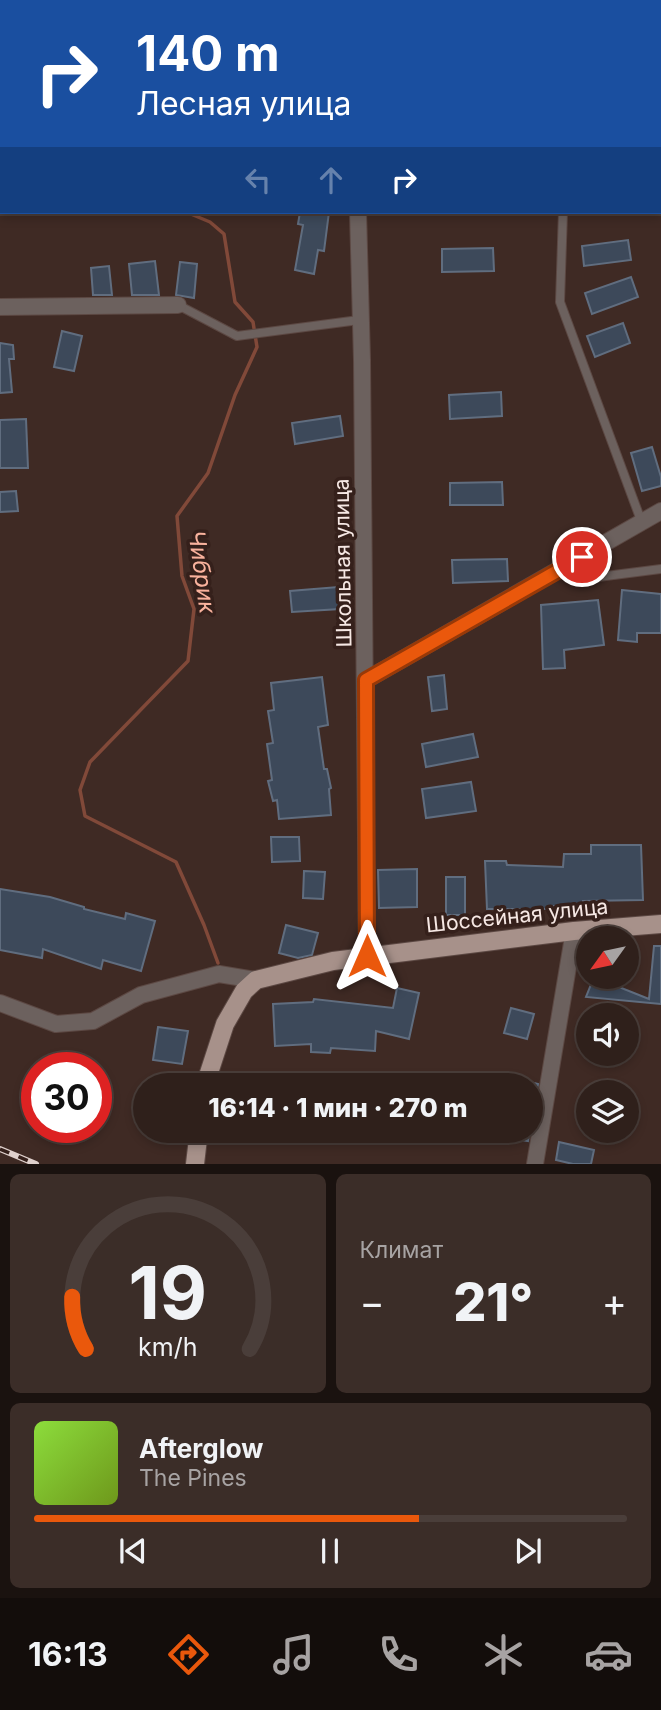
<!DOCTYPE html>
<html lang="ru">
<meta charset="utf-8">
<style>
body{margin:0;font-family:Inter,sans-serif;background:#3b2d28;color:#f1f3f6;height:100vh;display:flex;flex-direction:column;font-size:26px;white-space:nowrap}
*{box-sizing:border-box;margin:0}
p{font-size:23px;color:#a7a3a3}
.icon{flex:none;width:38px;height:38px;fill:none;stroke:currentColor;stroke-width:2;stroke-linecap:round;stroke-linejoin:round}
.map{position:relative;height:1164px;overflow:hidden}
.drawer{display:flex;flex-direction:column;gap:10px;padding:10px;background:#1a120f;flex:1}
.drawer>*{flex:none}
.top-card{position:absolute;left:0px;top:0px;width:662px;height:214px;box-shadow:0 4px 10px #0003,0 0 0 2px #4a3e3a;background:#1a4fa0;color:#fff;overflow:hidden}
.needle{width:46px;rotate:237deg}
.tools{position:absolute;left:576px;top:926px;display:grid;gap:14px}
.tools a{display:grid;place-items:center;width:63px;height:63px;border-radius:50%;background:#2f201b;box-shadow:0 4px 10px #0003,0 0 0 2px #4a3e3a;font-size:35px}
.speed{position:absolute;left:21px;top:1052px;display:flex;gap:14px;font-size:35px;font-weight:700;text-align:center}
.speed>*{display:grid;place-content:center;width:91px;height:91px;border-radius:50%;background:#2f201b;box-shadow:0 4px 10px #0003,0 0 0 2px #4a3e3a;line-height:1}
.speed .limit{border:10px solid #d22;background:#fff;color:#111}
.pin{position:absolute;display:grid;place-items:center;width:60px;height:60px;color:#fff;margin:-30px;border:4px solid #fff;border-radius:50%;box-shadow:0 2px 7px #0007}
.me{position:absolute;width:77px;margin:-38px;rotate:0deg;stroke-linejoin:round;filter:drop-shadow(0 0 5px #0008)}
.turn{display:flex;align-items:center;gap:24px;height:147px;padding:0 21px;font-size:32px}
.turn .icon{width:91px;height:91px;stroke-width:2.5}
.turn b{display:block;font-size:49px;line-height:60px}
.lanes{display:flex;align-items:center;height:66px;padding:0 21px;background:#0003;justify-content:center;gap:35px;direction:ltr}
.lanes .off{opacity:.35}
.big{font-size:52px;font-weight:800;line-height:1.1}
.drawer .card{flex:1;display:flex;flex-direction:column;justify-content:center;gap:10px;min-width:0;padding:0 24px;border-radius:10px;background:#3b2d28}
.drawer .dial{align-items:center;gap:0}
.dial svg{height:182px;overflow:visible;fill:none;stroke:#4a3e3a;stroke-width:7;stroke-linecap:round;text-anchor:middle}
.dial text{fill:#f1f3f6;stroke:none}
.song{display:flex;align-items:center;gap:21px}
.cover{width:84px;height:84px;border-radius:10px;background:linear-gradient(135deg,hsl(90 70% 55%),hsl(80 70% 35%))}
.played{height:7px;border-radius:4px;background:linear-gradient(90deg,#ea580c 65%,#4a3e3a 65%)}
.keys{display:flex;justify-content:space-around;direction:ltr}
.heat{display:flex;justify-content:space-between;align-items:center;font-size:38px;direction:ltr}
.drawer .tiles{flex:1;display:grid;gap:10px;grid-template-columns:1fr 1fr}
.card:last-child{grid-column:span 2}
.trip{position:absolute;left:133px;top:1073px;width:410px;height:70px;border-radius:35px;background:#2f201b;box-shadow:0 4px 10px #0003,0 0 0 2px #4a3e3a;font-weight:800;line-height:70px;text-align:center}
.tabs{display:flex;height:112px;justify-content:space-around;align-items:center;background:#130d0b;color:#a7a3a3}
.tabs .icon{width:49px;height:49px}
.tabs .on{color:#ea580c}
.tabs b{font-size:32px;color:#f1f3f6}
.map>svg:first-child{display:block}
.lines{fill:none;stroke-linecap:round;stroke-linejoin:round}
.stream{stroke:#814939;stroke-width:3.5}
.building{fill:#3d495a;stroke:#606d7f;stroke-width:2}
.lane-casing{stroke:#5c4843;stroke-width:10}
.street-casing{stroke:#5c4843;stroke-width:18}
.primary-casing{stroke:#5c4843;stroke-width:20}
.lane{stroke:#6c615e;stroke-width:8}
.street{stroke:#6c615e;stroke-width:16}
.primary{stroke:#a7918a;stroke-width:18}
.rail-casing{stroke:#dfd0cc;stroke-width:6}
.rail{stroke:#35201b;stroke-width:3.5;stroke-dasharray:10;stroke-linecap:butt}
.route-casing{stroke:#983908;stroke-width:18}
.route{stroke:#ea580c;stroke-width:12}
.labels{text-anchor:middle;stroke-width:7;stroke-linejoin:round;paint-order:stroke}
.street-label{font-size:21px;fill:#f6e8e4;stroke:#35201b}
.water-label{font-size:23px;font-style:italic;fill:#f9b29d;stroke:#35201b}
</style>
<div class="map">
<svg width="661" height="1164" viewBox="0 0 661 1164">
<rect width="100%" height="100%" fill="#3f2a24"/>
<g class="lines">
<g class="stream">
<polyline points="97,0 97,2"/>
<polyline points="186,212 210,222 224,234 235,302 253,322 257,347 235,395 208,473 177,516 182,576 194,609 188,661 90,762 80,790 85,816 176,862 204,925 218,963"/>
</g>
</g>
<g class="building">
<polygon points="300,212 329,212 324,251 318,250 314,274 295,270 303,225 298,224"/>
<polygon points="628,240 631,260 584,266 582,246"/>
<polygon points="493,248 494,271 442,272 442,249"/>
<polygon points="155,261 159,295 132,295 129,264"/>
<polygon points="180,262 197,264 194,298 176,295"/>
<polygon points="109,266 112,295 93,295 91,268"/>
<polygon points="631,277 638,297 592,314 585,293"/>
<polygon points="623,323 630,343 595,357 587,336"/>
<polygon points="62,331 82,336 74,371 54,367"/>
<polygon points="0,343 13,345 14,359 9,359 12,392 0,393"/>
<polygon points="501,392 502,416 450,419 449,395"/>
<polygon points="340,416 343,436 295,444 292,423"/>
<polygon points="26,419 28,468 0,468 0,420"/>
<polygon points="652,447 661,477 661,486 642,491 631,453"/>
<polygon points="502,482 503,505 450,505 450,483"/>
<polygon points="16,491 18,511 0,512 0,492"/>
<polygon points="507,559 508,581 453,583 452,560"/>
<polygon points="338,587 340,609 292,612 290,591"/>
<polygon points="622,590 661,594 661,633 637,633 637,642 618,640"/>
<polygon points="598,600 604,645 564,650 565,668 543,669 541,605"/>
<polygon points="444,675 447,709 432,711 428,677"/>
<polygon points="322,677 328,725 318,727 324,769 327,769 331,788 329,789 331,815 279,819 277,800 273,801 268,781 272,780 267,744 273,743 268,711 274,710 271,683"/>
<polygon points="473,734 478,757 426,767 422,744"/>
<polygon points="471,782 476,811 426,818 422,789"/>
<polygon points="271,837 299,837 300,861 272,862"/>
<polygon points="591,845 641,845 643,900 583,901 583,906 550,906 550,909 487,909 485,861 506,861 507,865 563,867 564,854 591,854"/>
<polygon points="417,869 417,907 379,908 378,870"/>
<polygon points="304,871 325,872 323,899 303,898"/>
<rect x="446" y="877" width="19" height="38"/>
<polygon points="0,889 50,897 84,907 84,909 125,919 126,913 155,921 141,971 103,960 101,969 43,949 42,958 0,950"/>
<polygon points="286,925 318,933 312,955 298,958 279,953"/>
<polygon points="654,946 661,946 661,1004 586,997 594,977 649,999"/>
<polygon points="397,988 419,993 409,1039 376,1031 375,1051 331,1048 330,1053 311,1052 311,1044 275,1046 273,1004 313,1002 314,999 393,1008"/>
<polygon points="511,1008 534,1014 527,1039 504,1033"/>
<polygon points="158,1027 188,1031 182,1064 153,1060"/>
<polygon points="490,1074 521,1080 520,1085 488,1085"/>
<polygon points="530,1082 538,1084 530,1129"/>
<polygon points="272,1130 302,1130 300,1141 271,1134"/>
<polygon points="498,1130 530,1130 528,1141 498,1136"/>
<polygon points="559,1142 594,1150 591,1164 573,1164 556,1160"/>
</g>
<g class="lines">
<defs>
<g id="lane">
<polyline points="628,2 630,0"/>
<polyline points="563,212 560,302 642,523"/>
<polyline points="178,305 237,336 359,320"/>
<polyline points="564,569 598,577 661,569"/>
</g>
<g id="street">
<polyline points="355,0 355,2"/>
<polyline points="358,212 362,360 367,956"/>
<polyline points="0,307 178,305"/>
<polyline points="366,680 661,511"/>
<polyline points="0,1003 56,1024 93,1021 141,995 219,974 256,980"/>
<polyline points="535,1164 574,931"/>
</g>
<g id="primary">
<polyline points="205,1085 225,1024 244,991 256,980 333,961 574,931 661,924"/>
<polyline points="195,1164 199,1130"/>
</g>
</defs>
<use href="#lane" class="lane-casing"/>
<use href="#street" class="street-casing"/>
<use href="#primary" class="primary-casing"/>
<use href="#lane" class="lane"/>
<use href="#street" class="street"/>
<use href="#primary" class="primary"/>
<defs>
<polyline id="rail" points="0,1149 36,1164"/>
</defs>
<use href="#rail" class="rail-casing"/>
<use href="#rail" class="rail"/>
</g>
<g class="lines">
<defs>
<polyline id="route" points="367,956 366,680 582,557"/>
</defs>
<use href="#route" class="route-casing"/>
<use href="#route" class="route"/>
</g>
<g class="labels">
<g class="street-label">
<text transform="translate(343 563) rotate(-91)" y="7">Школьная улица</text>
<text transform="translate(517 916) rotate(-6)" y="7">Шоссейная улица</text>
</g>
<g class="water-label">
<text transform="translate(202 572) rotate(82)" y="8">Чибрик</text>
</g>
</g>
</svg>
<div class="tools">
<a><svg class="needle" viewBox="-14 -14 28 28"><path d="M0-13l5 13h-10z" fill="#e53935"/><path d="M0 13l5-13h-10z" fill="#a7a3a3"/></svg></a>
<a><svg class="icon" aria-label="sound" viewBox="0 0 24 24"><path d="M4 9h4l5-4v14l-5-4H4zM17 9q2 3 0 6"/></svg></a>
<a><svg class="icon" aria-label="layers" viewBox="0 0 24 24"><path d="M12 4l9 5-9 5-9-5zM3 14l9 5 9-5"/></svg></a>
</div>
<div class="speed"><div class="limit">30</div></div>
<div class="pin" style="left:582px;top:557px;background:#d93025"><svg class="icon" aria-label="arrive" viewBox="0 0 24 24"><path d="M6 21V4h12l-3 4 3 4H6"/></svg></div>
<svg class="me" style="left:367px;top:956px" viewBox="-20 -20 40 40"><path d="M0-17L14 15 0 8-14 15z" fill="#ea580c" stroke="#fff" stroke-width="4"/></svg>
<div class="trip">16:14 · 1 мин · 270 m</div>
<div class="top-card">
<div class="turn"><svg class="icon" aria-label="right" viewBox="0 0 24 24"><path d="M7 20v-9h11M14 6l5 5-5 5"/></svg><div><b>140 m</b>Лесная улица</div></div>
<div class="lanes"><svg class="icon off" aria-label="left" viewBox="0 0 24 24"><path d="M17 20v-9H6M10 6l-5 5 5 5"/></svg><svg class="icon off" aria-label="ahead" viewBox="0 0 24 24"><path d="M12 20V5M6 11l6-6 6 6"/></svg><svg class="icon" aria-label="right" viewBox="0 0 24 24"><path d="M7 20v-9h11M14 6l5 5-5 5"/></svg></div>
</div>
</div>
<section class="drawer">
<div class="tiles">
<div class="card dial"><svg viewBox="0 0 100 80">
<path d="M14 69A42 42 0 1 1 86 69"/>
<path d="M14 69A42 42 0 0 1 8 46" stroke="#ea580c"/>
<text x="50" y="56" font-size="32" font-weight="700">19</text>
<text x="50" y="72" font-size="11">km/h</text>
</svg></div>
<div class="card"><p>Климат</p>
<div class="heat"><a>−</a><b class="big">21°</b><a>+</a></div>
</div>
<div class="card">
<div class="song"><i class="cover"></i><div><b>Afterglow</b><p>The Pines</p></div></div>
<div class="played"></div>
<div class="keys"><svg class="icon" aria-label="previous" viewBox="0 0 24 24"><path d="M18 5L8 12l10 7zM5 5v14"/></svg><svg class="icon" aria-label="pause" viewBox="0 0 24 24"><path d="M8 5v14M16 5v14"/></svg><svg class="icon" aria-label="next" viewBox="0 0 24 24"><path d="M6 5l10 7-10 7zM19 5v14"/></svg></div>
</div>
</div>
</section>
<nav class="tabs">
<b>16:13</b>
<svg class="icon on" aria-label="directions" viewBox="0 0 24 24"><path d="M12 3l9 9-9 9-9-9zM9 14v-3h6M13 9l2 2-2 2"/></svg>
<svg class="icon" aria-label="music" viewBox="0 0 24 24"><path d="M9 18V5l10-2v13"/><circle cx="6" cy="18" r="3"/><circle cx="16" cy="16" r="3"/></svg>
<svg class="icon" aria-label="phone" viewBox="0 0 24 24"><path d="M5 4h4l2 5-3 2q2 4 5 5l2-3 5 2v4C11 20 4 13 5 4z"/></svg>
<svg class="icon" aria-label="climate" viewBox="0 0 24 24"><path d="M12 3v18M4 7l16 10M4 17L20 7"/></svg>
<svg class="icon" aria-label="car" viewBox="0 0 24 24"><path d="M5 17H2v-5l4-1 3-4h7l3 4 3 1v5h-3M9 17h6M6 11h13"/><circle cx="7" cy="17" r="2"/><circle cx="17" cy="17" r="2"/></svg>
</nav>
